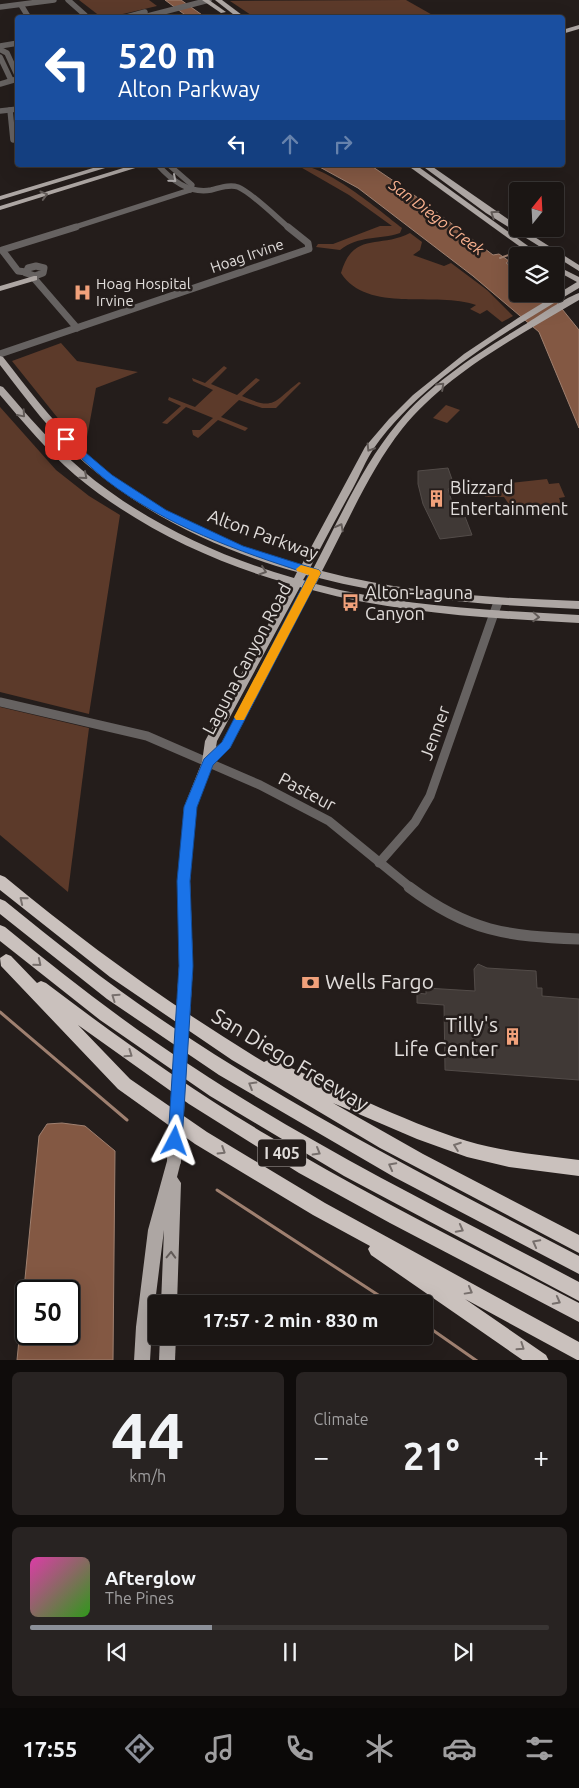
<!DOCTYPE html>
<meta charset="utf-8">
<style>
body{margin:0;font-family:Ubuntu,sans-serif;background:#282322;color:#f1f3f6;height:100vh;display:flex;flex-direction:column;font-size:19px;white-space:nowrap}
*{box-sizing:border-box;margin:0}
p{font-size:16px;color:#a09fa0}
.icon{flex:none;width:28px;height:28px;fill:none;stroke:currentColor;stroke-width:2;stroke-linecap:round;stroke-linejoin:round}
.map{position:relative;height:1360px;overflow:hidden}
.side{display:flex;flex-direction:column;gap:12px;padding:12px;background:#0f0c0b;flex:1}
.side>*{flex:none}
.guide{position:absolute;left:15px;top:15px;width:550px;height:152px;border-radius:5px;box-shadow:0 5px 20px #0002,0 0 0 1px #393534;background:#1a4fa0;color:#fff;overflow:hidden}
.needle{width:32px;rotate:18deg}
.buttons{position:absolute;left:509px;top:182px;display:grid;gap:10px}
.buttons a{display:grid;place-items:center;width:55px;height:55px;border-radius:5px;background:#1b1614;box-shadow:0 5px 20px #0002,0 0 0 1px #393534;font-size:25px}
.speed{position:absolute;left:15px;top:1280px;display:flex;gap:10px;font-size:25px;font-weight:700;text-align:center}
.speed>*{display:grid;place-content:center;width:65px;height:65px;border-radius:50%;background:#1b1614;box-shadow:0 5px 20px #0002,0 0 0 1px #393534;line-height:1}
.speed .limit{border:2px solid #111;border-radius:8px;background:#fff;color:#111}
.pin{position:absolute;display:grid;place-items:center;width:42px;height:42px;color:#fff;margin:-21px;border-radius:10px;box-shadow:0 2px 8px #0006}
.me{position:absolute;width:55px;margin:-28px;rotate:4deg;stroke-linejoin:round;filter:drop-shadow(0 0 4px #0008)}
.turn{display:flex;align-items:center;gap:18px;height:105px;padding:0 20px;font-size:22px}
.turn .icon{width:65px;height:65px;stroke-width:2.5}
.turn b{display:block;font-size:35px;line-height:42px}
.lanes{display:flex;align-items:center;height:48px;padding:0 20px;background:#0003;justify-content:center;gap:25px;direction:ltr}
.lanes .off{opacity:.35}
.big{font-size:38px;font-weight:600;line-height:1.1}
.side .tile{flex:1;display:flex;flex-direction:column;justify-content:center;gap:8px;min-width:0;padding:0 18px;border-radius:8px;background:#282322}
.side .dial{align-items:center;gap:0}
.dial b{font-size:65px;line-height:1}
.song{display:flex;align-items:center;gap:15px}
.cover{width:60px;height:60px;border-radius:8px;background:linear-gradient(135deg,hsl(320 70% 55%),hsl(110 70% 35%))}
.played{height:5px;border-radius:2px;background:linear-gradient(90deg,#8c9099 35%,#393534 35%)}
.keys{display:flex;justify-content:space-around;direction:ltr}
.heat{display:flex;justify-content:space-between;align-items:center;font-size:28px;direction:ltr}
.side .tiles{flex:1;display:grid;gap:12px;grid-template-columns:1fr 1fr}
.tile:last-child{grid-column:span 2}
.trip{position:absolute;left:148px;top:1295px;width:285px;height:50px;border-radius:5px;background:#1b1614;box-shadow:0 5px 20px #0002,0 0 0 1px #393534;font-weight:600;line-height:50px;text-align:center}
.menu{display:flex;height:80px;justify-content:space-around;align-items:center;background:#0b0908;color:#a09fa0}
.menu .icon{width:35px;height:35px}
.menu .active{color:#8c9099}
.menu b{font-size:22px;color:#f1f3f6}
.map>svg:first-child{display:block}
.green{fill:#5c3a2a}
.water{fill:#835843;stroke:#9f8070;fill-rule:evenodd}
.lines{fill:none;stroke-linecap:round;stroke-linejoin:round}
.stream-far1{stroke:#9f8070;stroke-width:2}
.stream{stroke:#9f8070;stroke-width:3}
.building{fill:#403936;stroke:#534c49}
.minor-far3{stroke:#666261;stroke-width:5.5}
.minor-far2{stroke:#666261;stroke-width:7}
.minor-far1{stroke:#666261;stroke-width:9}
.minor{stroke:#666261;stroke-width:11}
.major{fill:#ada6a3;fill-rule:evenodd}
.highway{fill:#cac1bd;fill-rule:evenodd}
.major-bridge{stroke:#ada6a3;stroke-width:14}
.oneway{stroke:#afabaa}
.oneway2{stroke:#625b58}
.oneway3{stroke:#776f6c}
.route{fill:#1a73e8;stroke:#114b97}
.slow{fill:#f59e0b}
.labels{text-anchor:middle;stroke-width:5;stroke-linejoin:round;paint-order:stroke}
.far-street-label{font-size:15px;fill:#e0dcda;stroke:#241d1b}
.far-poi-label{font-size:15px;fill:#e0dcda;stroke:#241d1b;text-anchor:start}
.far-water-label{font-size:16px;font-style:italic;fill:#f7b08e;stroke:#241d1b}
.shield{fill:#241d1b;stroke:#a8a3a1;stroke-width:1}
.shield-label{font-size:16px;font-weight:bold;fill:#e0dcda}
.poi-label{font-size:18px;fill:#e0dcda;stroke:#241d1b;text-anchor:start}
.street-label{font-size:18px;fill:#e0dcda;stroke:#241d1b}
.near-poi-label{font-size:21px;fill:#e0dcda;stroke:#241d1b;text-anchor:start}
.near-street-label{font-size:21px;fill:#e0dcda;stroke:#241d1b}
</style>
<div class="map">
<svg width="579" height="1361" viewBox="0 0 579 1361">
<rect width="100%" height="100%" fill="#241d1b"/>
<g class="green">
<polygon points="79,0 149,0 157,6 110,17 101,17"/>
<polygon points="406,0 436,17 254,17 230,1"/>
<path d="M297,165C326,165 379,210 402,228L400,233C379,240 359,235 340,250L316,247L318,244H333L380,226H392L349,195Z"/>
<path d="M410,233L422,242L420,250L413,255L444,266L451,263L487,290L513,316L502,322L487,310L480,314L470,309L476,305C437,291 367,314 341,273C353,231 379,249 410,233Z"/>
<polygon points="61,343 77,361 138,372 96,388 87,437 77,442 12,361"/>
<path d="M224,366L227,368L211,384L237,395L256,378L260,380L242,396C275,411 273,402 299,382L301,383L276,408H262L239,400L221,417L248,428L245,431L218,420L198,438L193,435L192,430H200L213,418L186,407L167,424L162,423L181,406L168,400L169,397L195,407L213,390L193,381L192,378L205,383Z"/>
<polygon points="446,405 460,410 447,423 433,418"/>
<polygon points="0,407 56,470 89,496 120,515 89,714 0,692"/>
<path d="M547,479L549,484L559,483L565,497L559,498L561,504L532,507C526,502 517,504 510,506L504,497H485L481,486Z"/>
<polygon points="0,707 89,728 68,892 0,835"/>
</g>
<g class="water">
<polygon points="165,0 181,0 205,17 188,17"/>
<polygon points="316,165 370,165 410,192 493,255 499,254 509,261 506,263 517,270 518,294 550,294 579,330 579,428 539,332 473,276 358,188"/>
<path d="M62,1123L85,1126L115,1151L113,1360H17L39,1136L47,1124ZM26,1291H69V1334H26Z"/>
</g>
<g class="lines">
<polyline class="stream-far1" points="500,258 520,251"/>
<g class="stream">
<polyline points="0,1012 127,1120"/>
<polyline points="217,1190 392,1304"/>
<polyline points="424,1324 477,1361"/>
</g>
</g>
<g class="building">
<polygon points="448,468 455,488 448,489 456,515 464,514 472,535 440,539 423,504 418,484 418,471"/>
<polygon points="478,964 487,968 536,971 537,988 542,988 542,996 579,999 579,1080 445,1070 444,1005 417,1003 417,993 426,994 426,988 475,991 474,969"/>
</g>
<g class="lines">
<g class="minor-far3">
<polyline points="68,0 85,15"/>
<polyline points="21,5 29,18"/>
<polyline points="0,7 54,0"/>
<polyline points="123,18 145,12"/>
<polyline points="140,18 209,0"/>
<polyline points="0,46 18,43"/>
<polyline points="1,50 7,53 18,77"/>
<polyline points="0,57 11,80"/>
<polyline points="0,84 17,79"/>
<polyline points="10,110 13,140"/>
<polyline points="0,111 18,109"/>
<path d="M158,165C172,181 189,194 211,190C220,188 229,184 238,187C251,192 277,218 289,228"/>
<polyline points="169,165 192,185 190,190"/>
<polyline points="72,228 190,190"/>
</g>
<g class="minor-far2">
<polygon points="36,266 44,268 43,273 35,276 26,273 28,268"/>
<polyline points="26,272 18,271 2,250 76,227"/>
<polyline points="32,276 77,328"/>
<polyline points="0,354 309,249 308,243 288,227"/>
</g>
<g class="minor-far1">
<polyline points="0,702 147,736 260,785 329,821 411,888"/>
<polyline points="379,863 415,822 430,796 498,602"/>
</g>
<path class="minor" d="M409,887C469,932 507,936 579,939"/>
<g class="major">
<polygon points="202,0 209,0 226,12 221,13"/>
<polygon points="215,0 222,0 246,18 238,18"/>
<polygon points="579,25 579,29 562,34 562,30"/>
<polygon points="103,165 115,165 0,200 0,196"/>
<polygon points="133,165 145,165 0,210 0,206"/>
<polygon points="407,165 416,165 542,256 533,256"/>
<polygon points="421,165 430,165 518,226 518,229 522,229 579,265 579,271 486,213"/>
<path d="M555,265L579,277V288C509,330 422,380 374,448C366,460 360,475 353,488C338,515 324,541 310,568L313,569C339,520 362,466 397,424C429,385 473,356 516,330C533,320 562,299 579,293V300C517,337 448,372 402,429C369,471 347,524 322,571C406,593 492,598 579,601V609C491,605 404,600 319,578L316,584C402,607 490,610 579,615V623C489,618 400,614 312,590L230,748L213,765L196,807L190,881L193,966L191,970L186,972L181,970L179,966L178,881L184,807L202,762L205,741L290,584C214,563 136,526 75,475C47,451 24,423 0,395V386L3,387C28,416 53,445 82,470C141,520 219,557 294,578L297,572C221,551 145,515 85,463C52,434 26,399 0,365V356L3,357C27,388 51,419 79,447C138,504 221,545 301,566L365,447L389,419L413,395L464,354L518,318L577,282L555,270ZM306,575L309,576L306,581L303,580ZM300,587L303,588L222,742L216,747L217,741Z"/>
<polygon points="34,276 37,276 37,280 0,291 0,286"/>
<polygon points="174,1154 179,1156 181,1161 177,1177 181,1183 177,1304 161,1304 164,1230 152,1327 150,1361 134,1361 136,1327 148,1230 167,1161 169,1156"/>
<polygon points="160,1336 176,1336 175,1361 159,1361"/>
</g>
<g class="highway">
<path d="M0,875L5,877C87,945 173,1007 264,1062L270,1059C336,1086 399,1120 467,1141C503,1152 541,1155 579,1160V1176L509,1167L467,1157L417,1139L333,1103L423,1154L579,1235V1253L380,1148L232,1060L110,977L0,890Z"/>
<path d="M0,899L5,901C60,946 115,989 174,1028C303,1114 441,1184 579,1256V1274L394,1177L219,1075L107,999L0,914Z"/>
<path d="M0,925L5,927C66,977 127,1025 193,1067C316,1148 449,1213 579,1282V1301L344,1176L210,1096L100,1020L0,941Z"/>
<path d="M6,954L11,956L37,983L41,981L46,983C117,1037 190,1089 267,1135C368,1196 474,1248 579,1303V1322L390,1223L299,1173L189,1104L78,1025L130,1079L207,1132L325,1203L579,1342V1361L465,1299L546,1355L549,1361H524L371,1255L368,1249L370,1246L313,1215L195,1144L118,1089L1,966L0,958Z"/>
</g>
<polyline class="major-bridge" points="174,1161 186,966"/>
</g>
<defs><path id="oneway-chevron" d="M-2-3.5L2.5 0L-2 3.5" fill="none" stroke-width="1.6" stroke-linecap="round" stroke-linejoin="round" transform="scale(1.25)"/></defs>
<use class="oneway" href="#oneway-chevron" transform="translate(173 179) rotate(41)"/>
<g class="oneway2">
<use href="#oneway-chevron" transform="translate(44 195) rotate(-16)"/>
<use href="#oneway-chevron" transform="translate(494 214) rotate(-146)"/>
<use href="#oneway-chevron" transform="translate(441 386) rotate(-43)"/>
<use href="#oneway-chevron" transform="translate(22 414) rotate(49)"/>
<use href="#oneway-chevron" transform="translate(370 448) rotate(122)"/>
<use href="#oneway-chevron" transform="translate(84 476) rotate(41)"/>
<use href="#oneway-chevron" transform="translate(340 527) rotate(-62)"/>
<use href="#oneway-chevron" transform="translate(263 571) rotate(19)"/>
<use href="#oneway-chevron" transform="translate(536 617) rotate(3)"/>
<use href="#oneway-chevron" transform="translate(171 1255) rotate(-88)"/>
</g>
<g class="oneway3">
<use href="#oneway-chevron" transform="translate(23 900) rotate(-141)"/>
<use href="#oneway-chevron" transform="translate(38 963) rotate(40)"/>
<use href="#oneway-chevron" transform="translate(115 997) rotate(-145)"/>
<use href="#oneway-chevron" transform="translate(129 1054) rotate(35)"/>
<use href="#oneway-chevron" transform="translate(252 1085) rotate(-149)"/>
<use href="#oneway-chevron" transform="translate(457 1146) rotate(-160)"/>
<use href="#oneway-chevron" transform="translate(222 1151) rotate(32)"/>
<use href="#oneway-chevron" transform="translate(317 1152) rotate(30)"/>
<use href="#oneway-chevron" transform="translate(392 1166) rotate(-152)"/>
<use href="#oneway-chevron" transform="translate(460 1229) rotate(28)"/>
<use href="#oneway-chevron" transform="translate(536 1243) rotate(-152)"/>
<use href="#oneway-chevron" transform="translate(469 1291) rotate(29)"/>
<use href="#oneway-chevron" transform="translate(557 1301) rotate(28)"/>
<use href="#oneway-chevron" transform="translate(521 1347) rotate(34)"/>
</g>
<path class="route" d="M66,436L112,475L166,510L243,546L319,570L321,573L230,748L213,765L197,807L190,881L193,966L182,1141L180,1147L175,1149L170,1147L168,1141L179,966L177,881L184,807L204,759L222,742L309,574C238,551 166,526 106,480C91,468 77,454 63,441L61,439Z"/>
<polygon class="slow" points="301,565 319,570 321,573 244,720 236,720 234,717 309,575 297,571 296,569"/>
<defs>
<symbol id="hospital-bare" viewBox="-9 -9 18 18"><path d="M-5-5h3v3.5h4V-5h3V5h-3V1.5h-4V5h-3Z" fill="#f1a17b" stroke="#241d1b" stroke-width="2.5" paint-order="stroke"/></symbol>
<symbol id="building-bare" viewBox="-9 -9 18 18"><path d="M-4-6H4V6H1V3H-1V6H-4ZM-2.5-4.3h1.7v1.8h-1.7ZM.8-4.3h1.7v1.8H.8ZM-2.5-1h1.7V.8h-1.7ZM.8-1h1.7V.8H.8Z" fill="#f1a17b" stroke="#241d1b" stroke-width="2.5" paint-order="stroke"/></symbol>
<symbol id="bus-bare" viewBox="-9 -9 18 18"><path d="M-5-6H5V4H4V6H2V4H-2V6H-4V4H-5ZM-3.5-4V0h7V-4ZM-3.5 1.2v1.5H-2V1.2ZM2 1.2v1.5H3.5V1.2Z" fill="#f1a17b" stroke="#241d1b" stroke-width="2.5" paint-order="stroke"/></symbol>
<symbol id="bank-bare" viewBox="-9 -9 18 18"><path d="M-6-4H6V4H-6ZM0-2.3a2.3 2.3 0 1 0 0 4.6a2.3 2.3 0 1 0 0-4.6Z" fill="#f1a17b" stroke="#241d1b" stroke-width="2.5" paint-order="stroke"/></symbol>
</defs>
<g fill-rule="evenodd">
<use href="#hospital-bare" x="70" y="280" width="25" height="25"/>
<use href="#building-bare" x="424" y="486" width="25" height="25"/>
<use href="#bus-bare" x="338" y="590" width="25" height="25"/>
<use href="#bank-bare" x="298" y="970" width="25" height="25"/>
<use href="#building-bare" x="500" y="1024" width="25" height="25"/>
</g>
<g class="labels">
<g class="far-street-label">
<text transform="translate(247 256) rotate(-19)" y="5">Hoag Irvine</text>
</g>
<g class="far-poi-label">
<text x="96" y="289">Hoag Hospital<tspan x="96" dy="17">Irvine</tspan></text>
</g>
<g class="far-water-label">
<text transform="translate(437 217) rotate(37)" y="6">San Diego Creek</text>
</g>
<rect class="shield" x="258" y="1139.5" width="48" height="27" rx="4"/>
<g class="shield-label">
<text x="282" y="1159">I 405</text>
</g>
<g class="poi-label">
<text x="450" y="494">Blizzard<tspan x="450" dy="21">Entertainment</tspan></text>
<text x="365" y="599">Alton-Laguna<tspan x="365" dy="21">Canyon</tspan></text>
</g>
<g class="street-label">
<text transform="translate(263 535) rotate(20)" y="6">Alton Parkway</text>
<text transform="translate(247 659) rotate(-62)" y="6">Laguna Canyon Road</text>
<text transform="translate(435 733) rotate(-70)" y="6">Jenner</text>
<text transform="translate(307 792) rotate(28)" y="6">Pasteur</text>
</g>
<g class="near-poi-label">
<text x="325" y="989">Wells Fargo</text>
<text x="498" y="1032" text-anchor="end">Tilly's<tspan x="498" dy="24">Life Center</tspan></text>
</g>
<g class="near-street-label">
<text transform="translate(290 1060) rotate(31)" y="7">San Diego Freeway</text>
</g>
</g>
</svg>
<div class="buttons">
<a><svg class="needle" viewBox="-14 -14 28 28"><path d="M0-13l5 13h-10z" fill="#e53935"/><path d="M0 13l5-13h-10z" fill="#a09fa0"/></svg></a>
<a><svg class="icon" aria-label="layers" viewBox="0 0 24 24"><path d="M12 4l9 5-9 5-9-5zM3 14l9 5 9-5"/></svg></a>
</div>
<div class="speed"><div class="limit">50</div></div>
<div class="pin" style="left:66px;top:439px;background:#d93025"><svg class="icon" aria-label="arrive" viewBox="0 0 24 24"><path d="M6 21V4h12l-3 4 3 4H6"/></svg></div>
<svg class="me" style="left:175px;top:1141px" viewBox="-20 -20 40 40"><path d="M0-17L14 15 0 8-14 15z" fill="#1a73e8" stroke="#fff" stroke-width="4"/></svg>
<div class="trip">17:57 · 2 min · 830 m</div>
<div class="guide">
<div class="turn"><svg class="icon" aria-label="left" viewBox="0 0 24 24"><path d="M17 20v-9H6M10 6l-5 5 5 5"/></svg><div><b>520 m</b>Alton Parkway</div></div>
<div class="lanes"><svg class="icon" aria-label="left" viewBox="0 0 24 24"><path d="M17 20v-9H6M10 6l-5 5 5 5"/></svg><svg class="icon off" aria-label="ahead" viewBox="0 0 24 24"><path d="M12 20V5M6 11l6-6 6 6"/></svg><svg class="icon off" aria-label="right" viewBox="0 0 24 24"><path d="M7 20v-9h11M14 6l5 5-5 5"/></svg></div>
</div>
</div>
<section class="side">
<div class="tiles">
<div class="tile dial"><b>44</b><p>km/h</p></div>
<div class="tile"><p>Climate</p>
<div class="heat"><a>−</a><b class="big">21°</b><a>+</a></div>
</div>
<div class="tile">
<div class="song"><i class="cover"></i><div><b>Afterglow</b><p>The Pines</p></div></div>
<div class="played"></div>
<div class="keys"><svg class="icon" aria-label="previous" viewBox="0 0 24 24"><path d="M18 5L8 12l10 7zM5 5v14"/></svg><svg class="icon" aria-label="pause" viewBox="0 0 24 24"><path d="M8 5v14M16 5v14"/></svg><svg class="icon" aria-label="next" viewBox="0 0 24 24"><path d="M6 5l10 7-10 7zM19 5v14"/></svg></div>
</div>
</div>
</section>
<nav class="menu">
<b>17:55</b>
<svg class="icon active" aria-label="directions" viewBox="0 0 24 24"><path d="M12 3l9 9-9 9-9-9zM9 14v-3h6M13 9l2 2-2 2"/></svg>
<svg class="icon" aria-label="music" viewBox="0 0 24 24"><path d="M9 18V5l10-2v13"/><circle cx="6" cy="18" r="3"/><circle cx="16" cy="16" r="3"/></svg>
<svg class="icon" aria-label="phone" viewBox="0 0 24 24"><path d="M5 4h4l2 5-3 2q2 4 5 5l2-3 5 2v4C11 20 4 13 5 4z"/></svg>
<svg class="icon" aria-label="climate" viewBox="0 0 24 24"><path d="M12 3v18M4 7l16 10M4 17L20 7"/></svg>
<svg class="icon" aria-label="car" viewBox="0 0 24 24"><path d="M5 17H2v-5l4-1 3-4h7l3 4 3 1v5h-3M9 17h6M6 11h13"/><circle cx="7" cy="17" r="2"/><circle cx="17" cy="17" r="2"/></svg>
<svg class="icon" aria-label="filters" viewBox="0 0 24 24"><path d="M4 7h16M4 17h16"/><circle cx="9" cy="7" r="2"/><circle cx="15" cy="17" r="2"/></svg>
</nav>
